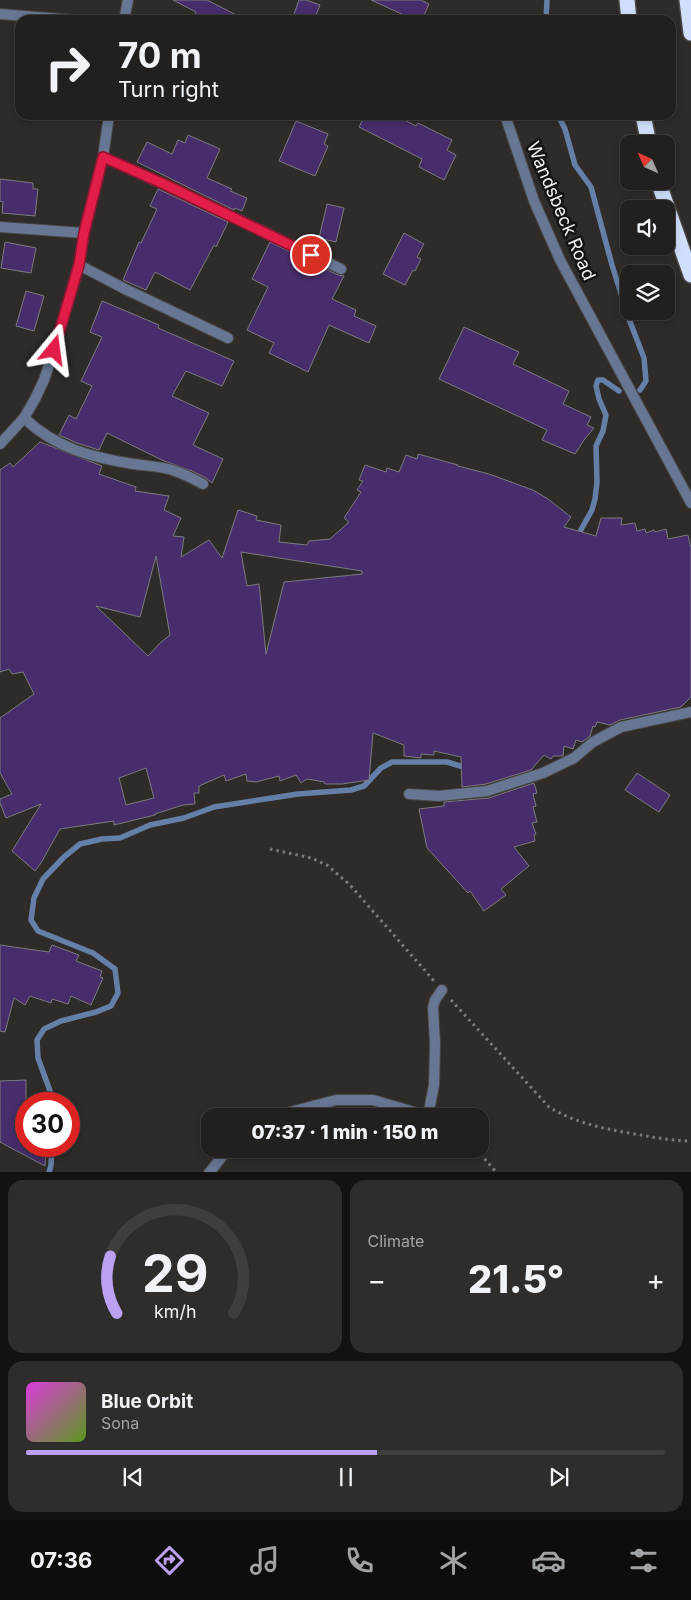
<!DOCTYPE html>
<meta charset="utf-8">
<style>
body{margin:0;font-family:Inter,sans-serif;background:#2e2d2c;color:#f1f3f6;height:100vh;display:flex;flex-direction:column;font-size:19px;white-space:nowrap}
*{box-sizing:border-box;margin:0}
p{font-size:16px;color:#a2a3a4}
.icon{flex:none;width:28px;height:28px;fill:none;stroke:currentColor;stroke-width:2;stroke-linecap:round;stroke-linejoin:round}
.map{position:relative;height:1172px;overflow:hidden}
.side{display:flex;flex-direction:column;gap:8px;padding:8px;background:#131211;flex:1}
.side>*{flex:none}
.top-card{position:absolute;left:15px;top:15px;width:661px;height:105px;border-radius:15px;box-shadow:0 2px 8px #0003,0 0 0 1px #3f3e3d;background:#22201f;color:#f1f3f6;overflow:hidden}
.needle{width:32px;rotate:315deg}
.fabs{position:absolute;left:620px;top:135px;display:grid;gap:10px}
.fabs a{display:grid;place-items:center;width:55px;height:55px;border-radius:10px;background:#22201f;box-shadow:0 2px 8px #0003,0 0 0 1px #3f3e3d;font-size:25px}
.speed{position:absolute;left:15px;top:1092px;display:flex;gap:10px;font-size:25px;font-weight:700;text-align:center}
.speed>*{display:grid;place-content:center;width:65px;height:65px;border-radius:50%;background:#22201f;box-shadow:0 2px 8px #0003,0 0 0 1px #3f3e3d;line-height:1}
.speed .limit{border:8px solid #d22;background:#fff;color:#111}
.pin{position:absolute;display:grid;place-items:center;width:42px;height:42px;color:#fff;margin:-21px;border:2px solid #fff;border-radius:50%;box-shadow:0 1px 5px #0007}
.me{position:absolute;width:55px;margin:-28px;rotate:16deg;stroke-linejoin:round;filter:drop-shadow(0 0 4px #0008)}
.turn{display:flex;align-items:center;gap:18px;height:105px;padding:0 20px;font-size:22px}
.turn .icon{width:65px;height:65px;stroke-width:2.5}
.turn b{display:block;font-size:35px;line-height:42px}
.big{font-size:38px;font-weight:800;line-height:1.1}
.side .card{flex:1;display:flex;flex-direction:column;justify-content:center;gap:8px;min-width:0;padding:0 18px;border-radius:15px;background:#2e2d2c}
.side .dial{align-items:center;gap:0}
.dial svg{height:130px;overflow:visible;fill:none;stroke:#3f3e3d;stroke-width:7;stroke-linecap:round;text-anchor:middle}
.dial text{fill:#f1f3f6;stroke:none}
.song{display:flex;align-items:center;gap:15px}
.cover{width:60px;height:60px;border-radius:8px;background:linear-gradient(135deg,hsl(300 70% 55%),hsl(90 70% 35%))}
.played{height:5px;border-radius:2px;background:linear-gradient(90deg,#bca0f2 55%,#3f3e3d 55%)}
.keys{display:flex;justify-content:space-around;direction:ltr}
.heat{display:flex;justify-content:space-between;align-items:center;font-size:28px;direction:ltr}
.side .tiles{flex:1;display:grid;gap:8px;grid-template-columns:1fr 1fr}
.card:last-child{grid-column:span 2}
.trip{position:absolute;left:201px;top:1108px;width:288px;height:50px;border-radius:15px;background:#22201f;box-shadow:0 2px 8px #0003,0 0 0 1px #3f3e3d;font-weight:800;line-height:50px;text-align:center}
.tabs{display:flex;height:80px;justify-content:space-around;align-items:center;background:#0e0d0c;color:#a2a3a4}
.tabs .icon{width:35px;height:35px}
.tabs .on{color:#bca0f2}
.tabs b{font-size:22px;color:#f1f3f6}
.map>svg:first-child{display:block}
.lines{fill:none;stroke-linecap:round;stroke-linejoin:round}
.stream{stroke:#6580a8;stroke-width:5.5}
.building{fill:#472d6b;stroke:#7c7b7e;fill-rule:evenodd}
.service-casing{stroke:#4a4745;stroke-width:12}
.minor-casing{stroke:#4a4745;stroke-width:12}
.motorway-casing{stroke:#4a4745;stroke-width:18}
.path{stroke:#7e7c7a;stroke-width:3;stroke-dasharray:2.5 4;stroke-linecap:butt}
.service{stroke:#677793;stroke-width:10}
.minor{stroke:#677793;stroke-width:10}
.motorway{stroke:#d0dffb;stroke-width:15}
.route-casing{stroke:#92132f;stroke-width:12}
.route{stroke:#e11d48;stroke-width:9}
.labels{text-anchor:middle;stroke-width:5;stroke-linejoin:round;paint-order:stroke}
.street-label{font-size:18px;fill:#f4f2f1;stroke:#151413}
</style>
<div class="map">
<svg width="691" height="1173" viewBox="0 0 691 1173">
<rect width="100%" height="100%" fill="#2e2b29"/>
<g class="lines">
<g class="stream">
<polyline points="546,20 547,0"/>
<polyline points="558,115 565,129 575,165 591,187 612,265 629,319 644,358 646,381 640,390"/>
<polyline points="577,537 592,510 595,499 597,482 596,446 603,431 606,415 599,399 596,386 598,380 603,380 619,391"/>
<polyline points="43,1104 50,1091 38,1058 37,1040 44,1029 61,1021 96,1012 111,1006 118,993 115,969 93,953 38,931 31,920 34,898 43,879 64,857 80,844 102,839 120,838 150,825 184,818 214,807 298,794 351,790 364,786 381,768 392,762 447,762 467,768"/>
<polyline points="49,1173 51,1165 52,1146"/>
</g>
</g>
<g class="building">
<polygon points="173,0 207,0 246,20 192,20 196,12"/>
<polygon points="299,0 306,0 320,5 314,20 292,20"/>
<polygon points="371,0 421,0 429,4 422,20 415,20"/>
<polygon points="365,115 395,115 416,126 418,123 452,140 447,150 456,155 444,180 419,167 422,159 359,127"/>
<polygon points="296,121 328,134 324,144 328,146 315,176 279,161"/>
<polygon points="188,135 220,149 207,178 232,189 230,191 247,198 242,211 235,208 234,210 137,162 147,142 172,154 178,140 185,143"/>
<polygon points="0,179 33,183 33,189 38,189 35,216 2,213 3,202 0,201"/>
<polygon points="158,189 228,222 216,247 214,245 190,290 155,272 146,290 123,280 139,242 141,243 157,209 150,206"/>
<polygon points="327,204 344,208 336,242 319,238"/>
<polygon points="404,233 424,244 417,257 421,259 415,271 413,270 405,285 383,274"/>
<polygon points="5,242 36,248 31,273 1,268"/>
<polygon points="270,242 338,275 344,276 332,299 356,310 354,316 376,326 369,343 329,325 308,372 269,353 274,343 247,330 268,287 252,279"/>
<polygon points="26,291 44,296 34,331 16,326"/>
<polygon points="102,301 159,325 158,328 234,361 222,386 186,371 172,396 209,413 193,445 223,459 212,483 206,478 192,471 164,461 107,433 99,450 77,443 59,435 69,415 76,419 92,386 81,381 102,337 90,332"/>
<polygon points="464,327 519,352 513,364 569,391 563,404 591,417 587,425 594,428 584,440 575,454 542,440 547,430 439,379"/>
<path d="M40,442L102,466L99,474L136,487L135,491L169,496L164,510L181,518L173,536L184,537L181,557L209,540L222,558L238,510L257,516L256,520L281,525L279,542L307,545L309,541L330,539L349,522L344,518L361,492L357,490L363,481L359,480L365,465L386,472L387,468L399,472L406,455L417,459L418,454L458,465V466L489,474L533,490L548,499L571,517L564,527L596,536L601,518H622L621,525L635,523L637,531L645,529L646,533L654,530L655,532L666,529L668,539L688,535L691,548V697L681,707L620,720L610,725L597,722L595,727L593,726L590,736L582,742L576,740L573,749L564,746L563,756H553L551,759L544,755L531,770L486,784L462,787L461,757L434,751V755L421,754V758L404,756V745L373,733L369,780L342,784H325L324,782L307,779L301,783L296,775L280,781L279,776L256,782L247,781L246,774L226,781L224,775L199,786V793H194L195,804L183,805L155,814V815L114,825V821L60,829L41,863L35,871L12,851L41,804L6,818L0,803V799L12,794L0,773V718L34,694L23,672L12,674L9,669L0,672V470L10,463L13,467ZM241,552L362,571V574L284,582L266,654L259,584L247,586ZM156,556L170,635L161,642L148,656L96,606L140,617ZM146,768L154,798L126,805L119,778Z"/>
<polygon points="637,773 670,795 659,812 625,790"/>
<polygon points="534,783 537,793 533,794 536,806 533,807 537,822 532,823 536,834 534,835 535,841 514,847 529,866 501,889 506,895 484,911 470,891 468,893 427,848 419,809 444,806 444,802 489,798"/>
<polygon points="0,945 49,952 52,945 79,955 76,961 102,971 100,977 103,978 91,1005 71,996 68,1004 52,999 51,1003 30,996 25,1005 14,998 5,1032 0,1031"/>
<polygon points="26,1080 26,1146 46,1146 45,1166 0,1142 0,1081"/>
</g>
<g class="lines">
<defs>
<g id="service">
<polyline points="0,14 73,20"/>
<polyline points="103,157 166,185 341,269"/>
<polyline points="0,227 84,233"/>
<polyline points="79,265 125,289 228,338"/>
<path d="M24,418C56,448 90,457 133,464C147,466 161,466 175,471C184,474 194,479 203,484"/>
</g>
<g id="minor">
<polyline points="124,20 128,0"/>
<polyline points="505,115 534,201 560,260 691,503"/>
<polyline points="0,444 24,418 35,399 44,380 54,350 79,265 84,233 103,157 109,115"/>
<polyline points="409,794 439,796 487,791 543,773 574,758 593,742 621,727 691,712"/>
<polyline points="281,1116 290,1112 336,1100 373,1100 428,1116 434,1085 435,1044 433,1007 435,1000 442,990"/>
<polyline points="209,1173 228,1149"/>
</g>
<g id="motorway">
<polyline points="627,0 629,20"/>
<polyline points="687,0 691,33"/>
<polyline points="643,115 649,144"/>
<polyline points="658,181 691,275"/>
</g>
</defs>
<use href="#service" class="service-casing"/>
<use href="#minor" class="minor-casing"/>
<use href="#motorway" class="motorway-casing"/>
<g class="path">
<polyline points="270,849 311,858 327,865 350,885 434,981"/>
<path d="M451,1000L549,1107C579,1126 618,1131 652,1137C665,1139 678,1141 691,1141"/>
<polyline points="476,1149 497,1173"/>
</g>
<use href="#service" class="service"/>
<use href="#minor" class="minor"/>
<use href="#motorway" class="motorway"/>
</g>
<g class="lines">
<defs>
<polyline id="route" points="54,350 79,265 84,233 103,157 166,185 311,255"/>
</defs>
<use href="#route" class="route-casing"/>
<use href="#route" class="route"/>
</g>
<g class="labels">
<g class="street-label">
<text transform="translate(561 211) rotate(67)" y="6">Wandsbeck Road</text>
</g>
</g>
</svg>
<div class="fabs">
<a><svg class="needle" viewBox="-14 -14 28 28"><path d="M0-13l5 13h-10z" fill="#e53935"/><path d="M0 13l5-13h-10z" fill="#a2a3a4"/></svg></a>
<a><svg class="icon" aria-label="sound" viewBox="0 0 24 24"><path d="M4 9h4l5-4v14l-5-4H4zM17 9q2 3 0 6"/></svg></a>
<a><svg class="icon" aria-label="layers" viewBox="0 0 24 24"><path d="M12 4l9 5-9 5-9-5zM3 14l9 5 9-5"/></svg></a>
</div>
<div class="speed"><div class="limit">30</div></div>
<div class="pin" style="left:311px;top:255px;background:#d93025"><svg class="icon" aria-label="arrive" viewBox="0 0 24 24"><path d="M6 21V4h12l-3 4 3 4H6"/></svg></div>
<svg class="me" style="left:54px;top:350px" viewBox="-20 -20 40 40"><path d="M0-17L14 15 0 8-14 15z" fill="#e11d48" stroke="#fff" stroke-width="4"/></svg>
<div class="trip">07:37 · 1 min · 150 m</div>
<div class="top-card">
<div class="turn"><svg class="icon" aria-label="right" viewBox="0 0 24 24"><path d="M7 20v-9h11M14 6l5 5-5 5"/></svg><div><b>70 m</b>Turn right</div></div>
</div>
</div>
<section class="side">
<div class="tiles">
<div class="card dial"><svg viewBox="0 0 100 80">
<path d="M14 69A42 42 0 1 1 86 69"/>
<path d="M14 69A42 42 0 0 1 10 34" stroke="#bca0f2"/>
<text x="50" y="56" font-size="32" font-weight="700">29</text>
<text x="50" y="72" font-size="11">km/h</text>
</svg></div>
<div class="card"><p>Climate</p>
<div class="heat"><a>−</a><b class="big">21.5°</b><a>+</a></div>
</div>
<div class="card">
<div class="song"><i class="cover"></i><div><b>Blue Orbit</b><p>Sona</p></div></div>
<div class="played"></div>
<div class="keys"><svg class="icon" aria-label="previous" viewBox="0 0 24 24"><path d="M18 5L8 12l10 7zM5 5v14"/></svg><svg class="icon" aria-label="pause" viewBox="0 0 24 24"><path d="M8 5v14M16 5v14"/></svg><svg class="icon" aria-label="next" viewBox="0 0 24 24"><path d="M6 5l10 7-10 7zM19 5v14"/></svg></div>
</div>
</div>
</section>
<nav class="tabs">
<b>07:36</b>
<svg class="icon on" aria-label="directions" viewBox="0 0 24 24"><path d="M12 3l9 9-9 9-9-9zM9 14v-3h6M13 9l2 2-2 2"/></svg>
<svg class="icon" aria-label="music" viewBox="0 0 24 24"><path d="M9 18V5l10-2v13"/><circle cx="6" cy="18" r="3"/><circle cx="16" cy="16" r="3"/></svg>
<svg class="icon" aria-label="phone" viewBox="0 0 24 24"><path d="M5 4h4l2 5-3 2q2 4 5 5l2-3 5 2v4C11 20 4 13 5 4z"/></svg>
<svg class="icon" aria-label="climate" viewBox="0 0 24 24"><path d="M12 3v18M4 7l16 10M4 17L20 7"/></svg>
<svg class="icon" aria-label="car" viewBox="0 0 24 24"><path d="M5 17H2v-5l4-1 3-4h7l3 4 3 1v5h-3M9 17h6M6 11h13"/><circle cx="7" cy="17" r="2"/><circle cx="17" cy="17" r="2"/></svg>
<svg class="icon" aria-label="filters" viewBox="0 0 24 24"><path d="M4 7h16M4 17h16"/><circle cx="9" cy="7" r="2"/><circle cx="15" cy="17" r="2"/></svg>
</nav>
